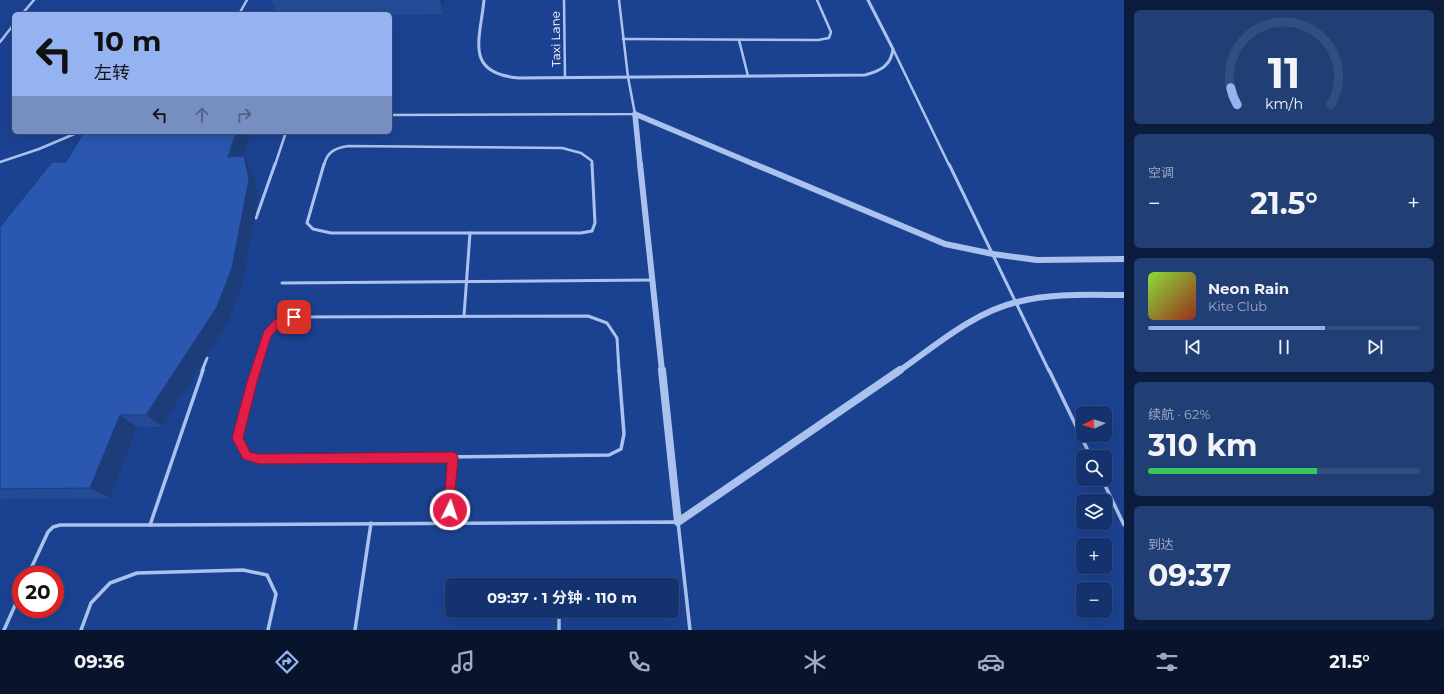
<!DOCTYPE html>
<html lang="zh">
<meta charset="utf-8">
<style>
body{margin:0;font-family:Montserrat,"Noto Sans SC",sans-serif;background:#213e75;color:#f1f3f6;height:100vh;display:flex;flex-direction:column;font-size:15px;white-space:nowrap}
*{box-sizing:border-box;margin:0}
p{font-size:13px;color:#9daac2}
.icon{flex:none;width:22px;height:22px;fill:none;stroke:currentColor;stroke-width:2;stroke-linecap:round;stroke-linejoin:round}
.map{position:relative;flex:1;overflow:hidden}
.panel{display:flex;flex-direction:column;gap:10px;padding:10px;background:#0b1c3c;width:320px}
.panel>*{flex:none}
.hud{position:absolute;left:12px;top:12px;width:380px;height:122px;border-radius:6px;box-shadow:0 4px 16px #0002,0 0 0 1px #334d80;background:#95b2f1;color:#111;overflow:hidden}
.needle{width:26px;rotate:265deg}
.tools{position:absolute;left:1076px;top:406px;display:grid;gap:8px}
.tools a{display:grid;place-items:center;width:36px;height:36px;border-radius:6px;background:#14326d;box-shadow:0 4px 16px #0002,0 0 0 1px #334d80;font-size:20px}
.speed{position:absolute;left:12px;top:566px;display:flex;gap:8px;font-size:20px;font-weight:700;text-align:center}
.speed>*{display:grid;place-content:center;width:52px;height:52px;border-radius:50%;background:#14326d;box-shadow:0 4px 16px #0002,0 0 0 1px #334d80;line-height:1}
.speed .limit{border:6px solid #d22;background:#fff;color:#111}
.pin{position:absolute;display:grid;place-items:center;width:34px;height:34px;color:#fff;margin:-17px;border-radius:8px;box-shadow:0 2px 6px #0006}
.me{position:absolute;width:44px;margin:-22px;rotate:4deg;stroke-linejoin:round;filter:drop-shadow(0 0 3px #0008)}
.turn{display:flex;align-items:center;gap:14px;height:84px;padding:0 16px;font-size:18px}
.turn .icon{width:52px;height:52px;stroke-width:2.5}
.turn b{display:block;font-size:28px;line-height:34px}
.lanes{display:flex;align-items:center;height:38px;padding:0 16px;background:#0003;justify-content:center;gap:20px;direction:ltr}
.lanes .off{opacity:.35}
.big{font-size:30px;font-weight:700;line-height:1.1}
.panel .tile{flex:1;display:flex;flex-direction:column;justify-content:center;gap:6px;min-width:0;padding:0 14px;border-radius:6px;background:#213e75}
.panel .dial{align-items:center;gap:0}
.dial svg{height:104px;overflow:visible;fill:none;stroke:#334d80;stroke-width:7;stroke-linecap:round;text-anchor:middle}
.dial text{fill:#f1f3f6;stroke:none}
.song{display:flex;align-items:center;gap:12px}
.cover{width:48px;height:48px;border-radius:6px;background:linear-gradient(135deg,hsl(90 70% 55%),hsl(10 70% 35%))}
.played{height:4px;border-radius:2px;background:linear-gradient(90deg,#95b2f1 65%,#334d80 65%)}
.keys{display:flex;justify-content:space-around;direction:ltr}
.heat{display:flex;justify-content:space-between;align-items:center;font-size:22px;direction:ltr}
.charge{height:6px;border-radius:3px;background:linear-gradient(90deg,#34c759 62%,#334d80 0)}
.trip{position:absolute;left:445px;top:578px;width:234px;height:40px;border-radius:6px;background:#14326d;box-shadow:0 4px 16px #0002,0 0 0 1px #334d80;font-weight:700;line-height:40px;text-align:center}
.menu{display:flex;height:64px;justify-content:space-around;align-items:center;background:#08142c;color:#9daac2}
.menu .icon{width:28px;height:28px}
.menu .on{color:#95b2f1}
.menu b{font-size:18px;color:#f1f3f6}
main{display:flex;flex:1;min-height:0}
.map>svg:first-child{display:block}
.lines{fill:none;stroke-linecap:round;stroke-linejoin:round}
.service-far2{stroke:#abc2ee;stroke-width:2.5}
.service-far1{stroke:#abc2ee;stroke-width:3}
.service{stroke:#abc2ee;stroke-width:3.5}
.minor{stroke:#abc2ee;stroke-width:3}
.tertiary-far2{stroke:#abc2ee;stroke-width:5.5}
.tertiary-far1{stroke:#abc2ee;stroke-width:6}
.tertiary{stroke:#abc2ee;stroke-width:8}
.wall{fill:#244b96}
.shaded-wall{fill:#1d3d7a}
.building{fill:#2a57af;stroke:#1d3d7a}
.route{fill:#e11d48;stroke:#92132f}
.labels{text-anchor:middle;stroke-width:4;stroke-linejoin:round;paint-order:stroke}
.far-street-label{font-size:12px;fill:#fff;stroke:#1b4291}
</style>
<main>
<div class="map">
<svg width="1124" height="630" viewBox="0 0 1124 630">
<rect width="100%" height="100%" fill="#1b4291"/>
<g class="lines">
<g class="service-far2">
<polyline points="564,0 565,77"/>
<polyline points="22,14 34,0"/>
<polyline points="239,14 247,0"/>
<polyline points="623,39 818,40 829,38 831,32 817,0"/>
<polyline points="739,40 748,76"/>
<polyline points="0,42 14,24"/>
<polyline points="893,49 949,165"/>
<polyline points="390,115 635,114 628,77 619,0"/>
<polyline points="0,162 39,149 79,132"/>
<polyline points="275,165 286,132"/>
<path d="M324,165C327,152 335,148 348,146L562,148L581,153L592,161V165"/>
</g>
<g class="service-far1">
<polyline points="324,164 307,223 313,229 331,233 581,233 592,231 595,223 592,164"/>
<polyline points="949,164 1049,371"/>
<polyline points="256,218 275,164"/>
<polyline points="282,283 653,280"/>
<polyline points="464,316 470,233"/>
<polyline points="202,371 207,358"/>
<path d="M255,371C264,342 262,328 294,317L588,316L607,323L617,338L619,371"/>
</g>
<g class="service">
<polyline points="203,370 150,525 678,522 690,630"/>
<polyline points="256,370 237,438 247,456 259,459 609,455 621,449 624,434 619,370"/>
<polyline points="1049,370 1091,457"/>
<polyline points="1102,479 1124,525"/>
<polyline points="449,523 453,457"/>
<polyline points="28,575 48,532 53,527 60,525 150,525"/>
<polyline points="558,579 558,585"/>
<polyline points="559,611 559,630"/>
<polyline points="4,630 21,592"/>
<polyline points="81,630 91,603 110,583 137,573 243,570 267,575 276,594 268,630"/>
<polyline points="355,630 371,523"/>
</g>
<path class="minor" d="M484,0C480,40 464,73 519,78L865,75C880,71 891,66 893,49L868,0"/>
<g class="tertiary-far2">
<polyline points="635,114 640,165"/>
<polyline points="635,114 756,165"/>
</g>
<g class="tertiary-far1">
<polyline points="640,164 662,371"/>
<polyline points="754,164 945,244 993,254 1037,260 1124,259"/>
<path d="M899,371C935,346 974,312 1017,302C1052,293 1088,295 1124,295"/>
</g>
<polyline class="tertiary" points="662,370 678,522 900,370"/>
</g>
<g class="wall">
<polygon points="271,0 445,0 443,14 390,15 390,14 276,14"/>
<polygon points="250,134 243,156 253,173 259,195 243,283 229,321 162,427 137,427 110,498 0,499 0,227 66,162"/>
</g>
<g class="shaded-wall">
<polygon points="440,0 445,0 443,14"/>
<polygon points="236,132 249,132 250,134 238,173 228,157"/>
<polygon points="244,156 253,173 259,195 243,283 229,321 162,427 146,415"/>
<polygon points="120,415 137,427 110,498 90,488"/>
</g>
<polygon class="building" points="84,132 236,132 228,157 244,156 249,179 232,268 217,307 146,415 120,415 90,488 0,489 0,227 52,162 66,162"/>
<polygon class="route" points="294,313 299,317 297,320 282,325 271,336 257,382 243,438 250,452 259,454 453,452 457,454 458,458 453,514 450,515 446,514 444,510 447,463 259,464 243,459 232,438 247,382 264,331 275,319"/>
<g class="labels">
<g class="far-street-label">
<text transform="translate(556 39) rotate(-91)" y="4">Taxi Lane</text>
</g>
</g>
</svg>
<div class="tools">
<a><svg class="needle" viewBox="-14 -14 28 28"><path d="M0-13l5 13h-10z" fill="#e53935"/><path d="M0 13l5-13h-10z" fill="#9daac2"/></svg></a>
<a><svg class="icon" aria-label="search" viewBox="0 0 24 24"><circle cx="10" cy="10" r="6"/><path d="M15 15l6 6"/></svg></a>
<a><svg class="icon" aria-label="layers" viewBox="0 0 24 24"><path d="M12 4l9 5-9 5-9-5zM3 14l9 5 9-5"/></svg></a>
<a>+</a>
<a>−</a>
</div>
<div class="speed"><div class="limit">20</div></div>
<div class="pin" style="left:294px;top:317px;background:#d93025"><svg class="icon" aria-label="arrive" viewBox="0 0 24 24"><path d="M6 21V4h12l-3 4 3 4H6"/></svg></div>
<svg class="me" style="left:450px;top:510px" viewBox="-20 -20 40 40"><circle r="17" fill="#e11d48" stroke="#fff" stroke-width="3"/><path d="M0-11L8 9 0 5-8 9z" fill="#fff"/></svg>
<div class="trip">09:37 · 1 分钟 · 110 m</div>
<div class="hud">
<div class="turn"><svg class="icon" aria-label="left" viewBox="0 0 24 24"><path d="M17 20v-9H6M10 6l-5 5 5 5"/></svg><div><b>10 m</b>左转</div></div>
<div class="lanes"><svg class="icon" aria-label="left" viewBox="0 0 24 24"><path d="M17 20v-9H6M10 6l-5 5 5 5"/></svg><svg class="icon off" aria-label="ahead" viewBox="0 0 24 24"><path d="M12 20V5M6 11l6-6 6 6"/></svg><svg class="icon off" aria-label="right" viewBox="0 0 24 24"><path d="M7 20v-9h11M14 6l5 5-5 5"/></svg></div>
</div>
</div>
<section class="panel">
<div class="tile dial"><svg viewBox="0 0 100 80">
<path d="M14 69A42 42 0 1 1 86 69"/>
<path d="M14 69A42 42 0 0 1 9 56" stroke="#95b2f1"/>
<text x="50" y="56" font-size="32" font-weight="700">11</text>
<text x="50" y="72" font-size="11">km/h</text>
</svg></div>
<div class="tile"><p>空调</p>
<div class="heat"><a>−</a><b class="big">21.5°</b><a>+</a></div>
</div>
<div class="tile">
<div class="song"><i class="cover"></i><div><b>Neon Rain</b><p>Kite Club</p></div></div>
<div class="played"></div>
<div class="keys"><svg class="icon" aria-label="previous" viewBox="0 0 24 24"><path d="M18 5L8 12l10 7zM5 5v14"/></svg><svg class="icon" aria-label="pause" viewBox="0 0 24 24"><path d="M8 5v14M16 5v14"/></svg><svg class="icon" aria-label="next" viewBox="0 0 24 24"><path d="M6 5l10 7-10 7zM19 5v14"/></svg></div>
</div>
<div class="tile"><p>续航 · 62%</p><b class="big">310 km</b><div class="charge"></div></div>
<div class="tile"><p>到达</p><b class="big">09:37</b></div>
</section>
</main>
<nav class="menu">
<b>09:36</b>
<svg class="icon on" aria-label="directions" viewBox="0 0 24 24"><path d="M12 3l9 9-9 9-9-9zM9 14v-3h6M13 9l2 2-2 2"/></svg>
<svg class="icon" aria-label="music" viewBox="0 0 24 24"><path d="M9 18V5l10-2v13"/><circle cx="6" cy="18" r="3"/><circle cx="16" cy="16" r="3"/></svg>
<svg class="icon" aria-label="phone" viewBox="0 0 24 24"><path d="M5 4h4l2 5-3 2q2 4 5 5l2-3 5 2v4C11 20 4 13 5 4z"/></svg>
<svg class="icon" aria-label="climate" viewBox="0 0 24 24"><path d="M12 3v18M4 7l16 10M4 17L20 7"/></svg>
<svg class="icon" aria-label="car" viewBox="0 0 24 24"><path d="M5 17H2v-5l4-1 3-4h7l3 4 3 1v5h-3M9 17h6M6 11h13"/><circle cx="7" cy="17" r="2"/><circle cx="17" cy="17" r="2"/></svg>
<svg class="icon" aria-label="filters" viewBox="0 0 24 24"><path d="M4 7h16M4 17h16"/><circle cx="9" cy="7" r="2"/><circle cx="15" cy="17" r="2"/></svg>
<b>21.5°</b>
</nav>
